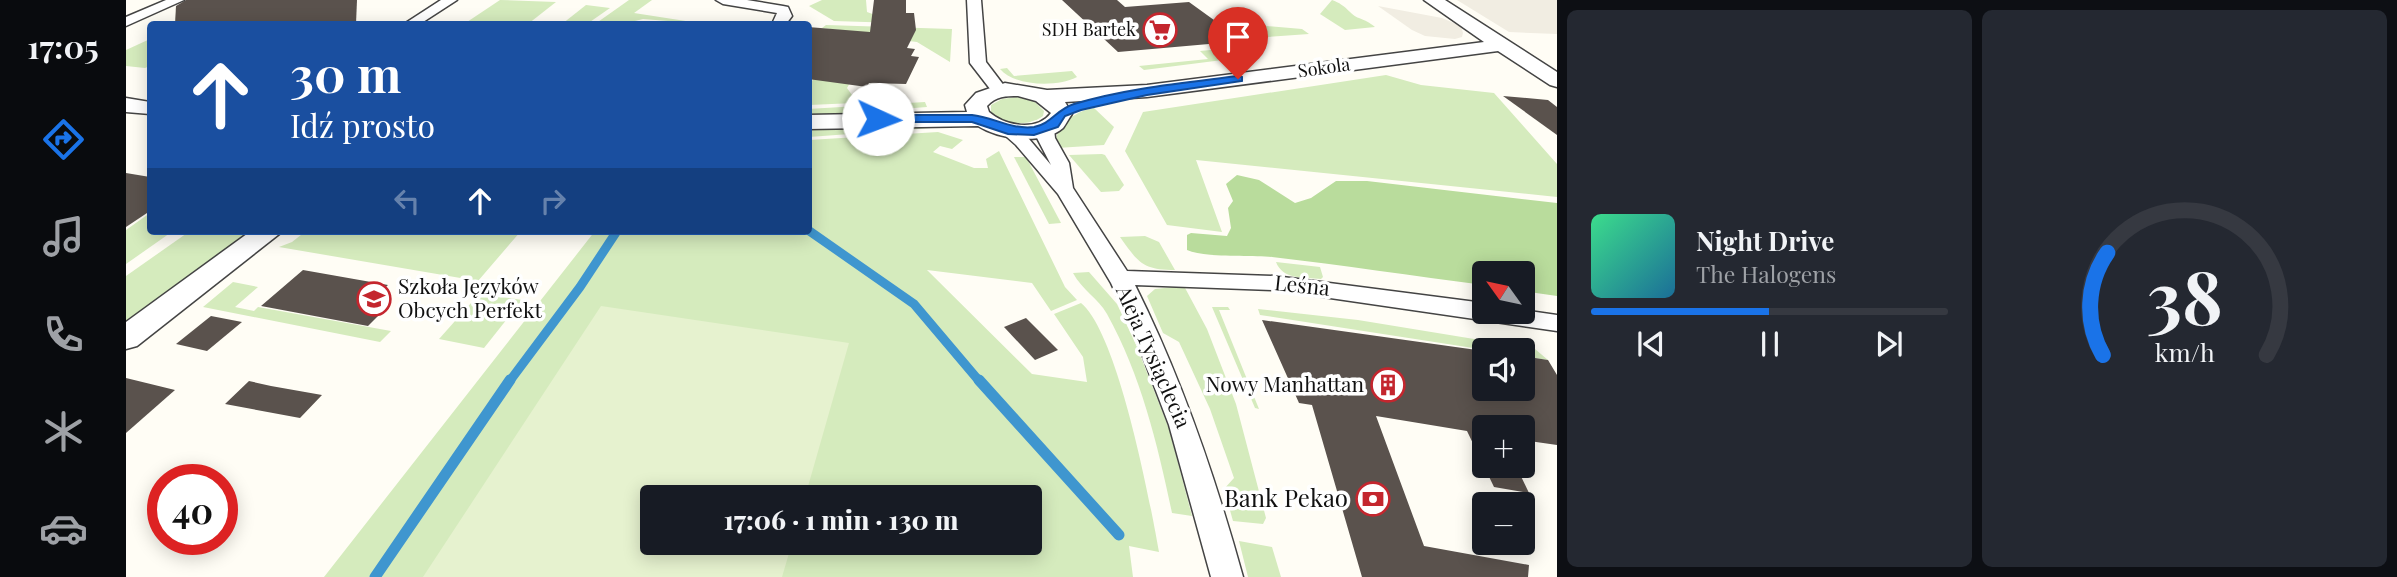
<!DOCTYPE html>
<html lang="pl">
<meta charset="utf-8">
<style>
body{margin:0;font-family:"Playfair Display",serif;background:#242831;color:#f1f3f6;height:100vh;display:flex;flex-direction:column;font-size:26px;white-space:nowrap}
*{box-sizing:border-box;margin:0}
p{font-size:23px;color:#9ea1a6}
.icon{flex:none;width:38px;height:38px;fill:none;stroke:currentColor;stroke-width:2;stroke-linecap:round;stroke-linejoin:round}
.map{position:relative;flex:1;overflow:hidden}
.details{display:flex;flex-direction:column;gap:10px;padding:10px;background:#0d0f14;width:840px}
.details>*{flex:none}
.guide{position:absolute;left:21px;top:21px;width:665px;height:214px;border-radius:7px;box-shadow:0 4px 18px #0003;background:#1a4fa0;color:#fff;overflow:hidden}
.needle{width:46px;rotate:303deg}
.controls{position:absolute;left:1346px;top:261px;display:grid;gap:14px}
.controls a{display:grid;place-items:center;width:63px;height:63px;border-radius:7px;background:#171b24;box-shadow:0 4px 18px #0003;font-size:35px}
.speed{position:absolute;left:21px;top:464px;display:flex;gap:14px;font-size:35px;font-weight:700;text-align:center}
.speed>*{display:grid;place-content:center;width:91px;height:91px;border-radius:50%;background:#171b24;box-shadow:0 4px 18px #0003;line-height:1}
.speed .limit{border:10px solid #d22;background:#fff;color:#111}
.pin{position:absolute;display:grid;place-items:center;width:60px;height:60px;color:#fff;margin:-72px -30px;border-radius:50% 50% 50% 0;rotate:-45deg;box-shadow:0 0 7px #0007}
.pin .icon{rotate:45deg}
.me{position:absolute;width:77px;margin:-38px;rotate:92deg;stroke-linejoin:round;filter:drop-shadow(0 0 5px #0008)}
.turn{display:flex;align-items:center;gap:24px;height:147px;padding:0 28px;font-size:32px}
.turn .icon{width:91px;height:91px;stroke-width:2.5}
.turn b{display:block;font-size:49px;line-height:60px}
.lanes{display:flex;align-items:center;height:66px;padding:0 28px;background:#0003;justify-content:center;gap:35px;direction:ltr}
.lanes .off{opacity:.35}
.details .card{flex:1;display:flex;flex-direction:column;justify-content:center;gap:10px;min-width:0;padding:0 24px;border-radius:10px;background:#242831}
.details .dial{align-items:center;gap:0}
.dial svg{height:182px;overflow:visible;fill:none;stroke:#363941;stroke-width:7;stroke-linecap:round;text-anchor:middle}
.dial text{fill:#f1f3f6;stroke:none}
.song{display:flex;align-items:center;gap:21px}
.cover{width:84px;height:84px;border-radius:10px;background:linear-gradient(135deg,hsl(150 70% 55%),hsl(200 70% 35%))}
.played{height:7px;border-radius:4px;background:linear-gradient(90deg,#1a73e8 50%,#363941 50%)}
.keys{display:flex;justify-content:space-around;direction:ltr}
.details .tiles{flex:1;display:grid;gap:10px;grid-template-columns:repeat(2,1fr)}
.trip{position:absolute;left:514px;top:485px;width:402px;height:70px;border-radius:7px;background:#171b24;box-shadow:0 4px 18px #0003;font-weight:800;line-height:70px;text-align:center}
main{display:flex;flex:1;min-height:0}
.tabs{display:flex;flex-direction:column;width:126px;justify-content:space-around;align-items:center;background:#090b0e;color:#9ea1a6}
.tabs .icon{width:49px;height:49px}
.tabs .active{color:#1a73e8}
.tabs b{font-size:32px;color:#f1f3f6}
.map>svg:first-child{display:block}
.green{fill:#d5ebbd;fill-rule:evenodd}
.forest{fill:#b9dc9c}
.pitch{fill:#e6f2cf}
.plaza{fill:#f1ede2}
.lines{fill:none;stroke-linecap:round;stroke-linejoin:round}
.stream-far1{stroke:#3f96cf;stroke-width:9}
.stream{stroke:#3f96cf;stroke-width:11}
.building{fill:#5a524d}
.minor-casing{stroke:#444;stroke-width:3}
.tertiary-casing{stroke:#444;stroke-width:3}
.minor{fill:#fff;fill-rule:evenodd}
.tertiary{fill:#fff;fill-rule:evenodd}
.route{fill:#1a73e8;stroke:#114b97;stroke-width:2}
.labels{text-anchor:middle;stroke-width:7;stroke-linejoin:round;paint-order:stroke}
.far-poi-label{font-size:18px;fill:#111;stroke:#fff;text-anchor:end}
.far-street-label{font-size:18px;fill:#111;stroke:#fff}
.street-label{font-size:21px;fill:#111;stroke:#fff}
.poi-label{font-size:21px;fill:#111;stroke:#fff;text-anchor:start}
.near-poi-label{font-size:24px;fill:#111;stroke:#fff;text-anchor:end}
</style>
<main>
<nav class="tabs">
<b>17:05</b>
<svg class="icon active" aria-label="directions" viewBox="0 0 24 24"><path d="M12 3l9 9-9 9-9-9zM9 14v-3h6M13 9l2 2-2 2"/></svg>
<svg class="icon" aria-label="music" viewBox="0 0 24 24"><path d="M9 18V5l10-2v13"/><circle cx="6" cy="18" r="3"/><circle cx="16" cy="16" r="3"/></svg>
<svg class="icon" aria-label="phone" viewBox="0 0 24 24"><path d="M5 4h4l2 5-3 2q2 4 5 5l2-3 5 2v4C11 20 4 13 5 4z"/></svg>
<svg class="icon" aria-label="climate" viewBox="0 0 24 24"><path d="M12 3v18M4 7l16 10M4 17L20 7"/></svg>
<svg class="icon" aria-label="car" viewBox="0 0 24 24"><path d="M5 17H2v-5l4-1 3-4h7l3 4 3 1v5h-3M9 17h6M6 11h13"/><circle cx="7" cy="17" r="2"/><circle cx="17" cy="17" r="2"/></svg>
</nav>
<div class="map">
<svg width="1431" height="577" viewBox="0 0 1431 577">
<rect width="100%" height="100%" fill="#fffdf5"/>
<g class="green">
<polygon points="374,0 430,2 402,24 338,24"/>
<polygon points="503,0 526,0 508,13 579,24 517,19 497,24 469,24"/>
<polygon points="696,0 740,0 741,12 771,23 708,21 683,6"/>
<path d="M1206,0C1221,5 1225,16 1233,18C1240,21 1243,22 1249,27L1219,30L1194,14Z"/>
<polygon points="460,5 484,8 461,24 436,24"/>
<polygon points="700,25 826,29 824,62 791,42 751,37 721,88 726,95 733,95 729,103 683,105 683,87 713,30 696,28"/>
<polygon points="1130,25 1176,29 1183,34 1142,37 1125,30"/>
<polygon points="24,39 24,66 19,68 0,66 0,50"/>
<polygon points="1117,47 1129,53 1128,56 1018,70 1013,66 1082,59 1074,51"/>
<path d="M881,68L888,76L946,71L951,77C933,87 889,87 874,69Z"/>
<polygon points="1260,75 1295,85 1368,93 1431,164 1431,197 1070,160 1096,232 1041,225 999,151 1017,112"/>
<path d="M891,97L909,102L918,111L917,116C902,127 879,125 865,112V105L876,99Z"/>
<polygon points="799,102 801,107 683,116 682,109"/>
<path d="M968,108L988,127L978,145L931,148C925,127 949,111 968,108Z"/>
<polygon points="805,126 805,128 683,137 682,129"/>
<path d="M812,132L837,140L826,149L814,146L807,152L848,168H862L860,159L873,151L939,287L951,300L925,311L906,283L801,270L906,374L961,382L957,357L928,314L955,303C992,333 1024,501 1033,552L1003,546L1007,577H198L469,231H682L683,140ZM527,497H905V542H527Z"/>
<polygon points="976,154 979,155 998,185 993,191 975,192 943,155"/>
<polygon points="888,157 900,157 935,223 923,224"/>
<polygon points="24,213 24,231 47,231 0,264 0,230"/>
<polygon points="64,231 123,231 0,324 0,276"/>
<polygon points="180,231 395,231 352,281 153,247 166,242"/>
<path d="M1019,236L1033,242L1049,270C1016,270 1012,262 994,237Z"/>
<path d="M1150,262L1194,267L1197,277L1195,279C1177,277 1157,280 1150,262Z"/>
<path d="M963,272L991,304L1011,347L1043,429L1066,516L1046,513C1032,446 1015,375 981,314C972,298 956,290 947,273Z"/>
<polygon points="107,282 132,287 109,307 128,311 132,307 265,331 254,342 77,307"/>
<polygon points="1058,286 1081,329 1110,404 1140,518 1137,524 1107,521 1098,489 1108,478 1084,409 1053,342 1037,333 1021,296 1029,289"/>
<polygon points="354,293 396,300 358,348 313,339"/>
<polygon points="1086,307 1102,307 1104,310 1093,310 1133,409 1129,408"/>
<polygon points="1132,309 1232,320 1409,349 1422,360 1397,356 1396,350 1360,350 1134,315"/>
<polygon points="1113,541 1146,547 1155,577 1122,577"/>
</g>
<path class="forest" d="M1111,175L1133,180L1169,203L1185,198L1210,181H1241L1431,203V296L1397,291L1396,273H1358V285C1287,276 1217,265 1146,257C1124,255 1080,258 1061,250V235L1065,233L1101,236L1105,228L1102,208L1107,201L1100,184Z"/>
<polygon class="pitch" points="475,306 723,343 679,497 527,497 527,542 666,543 656,577 297,577"/>
<g class="plaza">
<polygon points="1331,0 1431,0 1431,34 1383,32"/>
<polygon points="1252,6 1316,18 1335,26 1337,33 1336,37 1329,39 1299,36 1286,30"/>
</g>
<g class="lines">
<g class="stream-far1">
<polyline points="682,230 788,304 854,382"/>
<polyline points="383,382 454,287 491,231"/>
</g>
<g class="stream">
<polyline points="853,380 993,535"/>
<polyline points="249,577 384,380"/>
</g>
</g>
<g class="building">
<polygon points="60,0 231,0 230,24 49,24 50,6"/>
<polygon points="748,0 780,0 780,13 788,13 790,30 781,48 789,49 785,56 793,57 780,84 743,83 741,87 682,79 682,27 744,32"/>
<polygon points="936,0 991,0 999,7 1063,2 1117,41 992,52"/>
<polygon points="1377,96 1422,100 1431,107 1431,135"/>
<polygon points="0,173 24,177 24,211 0,227"/>
<polygon points="177,270 262,285 247,299 265,303 242,326 135,306"/>
<polygon points="85,316 116,322 81,351 50,344"/>
<polygon points="900,318 932,350 909,360 878,327"/>
<polygon points="1136,320 1358,351 1358,388 1396,388 1396,356 1422,360 1431,375 1431,445 1396,440 1396,427 1358,427 1358,466 1390,466 1403,493 1368,487 1341,431 1250,416 1298,546 1403,565 1402,577 1236,577 1186,405 1173,403"/>
<polygon points="0,378 49,390 0,433"/>
<polygon points="123,381 145,386 196,395 174,418 99,404"/>
</g>
<g class="lines">
<defs>
<g id="minor">
<polygon points="40,0 58,0 0,26 0,17"/>
<polygon points="315,0 331,0 294,24 278,24"/>
<polygon points="590,0 621,0 657,6 662,7 666,16 660,24 646,24 651,13 597,4"/>
<polygon points="841,0 855,0 860,62 882,91 880,94 868,94 844,63"/>
<path d="M919,124L928,129L929,138L943,163L947,188L1001,271L1149,276L1358,303V312L1396,310L1431,315V331L1149,290L1009,285C1056,379 1089,476 1117,577H1085L1043,425L1006,328L985,283L932,194L890,145L873,130L882,125L898,133L925,165L911,138L910,129Z"/>
</g>
<g id="tertiary">
<path d="M1298,0H1319L1431,72V87L1424,85L1372,51L1021,97L939,102L946,114C943,118 940,124 937,128C916,146 873,139 852,126L682,129V115L841,112L839,105L850,93L879,83L921,90L1021,85L1358,42ZM892,96L910,101L925,113C911,132 879,126 863,112L861,106C870,96 880,96 892,96Z"/>
<polygon points="0,98 24,102 24,114 0,112"/>
<polygon points="125,231 157,231 11,346 0,349 0,322"/>
</g>
</defs>
<use href="#minor" class="minor-casing"/>
<use href="#tertiary" class="tertiary-casing"/>
<use href="#minor" class="minor"/>
<use href="#tertiary" class="tertiary"/>
</g>
<path class="route" d="M1112,76L1116,77V81L1021,95L955,110L939,116L932,127L908,135L882,134L846,122H752L746,119L752,115H846C867,117 886,130 908,127C925,124 931,109 948,104C1001,88 1057,83 1112,76Z"/>
<defs>
<symbol id="supermarket-ring" viewBox="-11 -11 22 22"><circle r="9.5" fill="#fff" stroke="#c4262e" stroke-width="1.5"/><path d="M-6-5.5h2.5l.6 2H6L4.5 2H-2.5L-4.4-4H-6ZM-1.5 3.2a1.3 1.3 0 1 0 .1 0ZM3 3.2a1.3 1.3 0 1 0 .1 0Z" fill="#c4262e"/></symbol>
<symbol id="school-ring" viewBox="-11 -11 22 22"><circle r="9.5" fill="#fff" stroke="#c4262e" stroke-width="1.5"/><path d="M0-5L7-2L0 1L-7-2ZM-4 1L0 2.5L4 1V4Q0 6-4 4Z" fill="#c4262e"/></symbol>
<symbol id="building-ring" viewBox="-11 -11 22 22"><circle r="9.5" fill="#fff" stroke="#c4262e" stroke-width="1.5"/><path d="M-4-6H4V6H1V3H-1V6H-4ZM-2.5-4.3h1.7v1.8h-1.7ZM.8-4.3h1.7v1.8H.8ZM-2.5-1h1.7V.8h-1.7ZM.8-1h1.7V.8H.8Z" fill="#c4262e"/></symbol>
<symbol id="bank-ring" viewBox="-11 -11 22 22"><circle r="9.5" fill="#fff" stroke="#c4262e" stroke-width="1.5"/><path d="M-6-4H6V4H-6ZM0-2.3a2.3 2.3 0 1 0 0 4.6a2.3 2.3 0 1 0 0-4.6Z" fill="#c4262e"/></symbol>
</defs>
<g fill-rule="evenodd">
<use href="#supermarket-ring" x="1015" y="11" width="38" height="38"/>
<use href="#school-ring" x="229" y="280" width="38" height="38"/>
<use href="#building-ring" x="1243" y="366" width="38" height="38"/>
<use href="#bank-ring" x="1228" y="480" width="38" height="38"/>
</g>
<g class="labels">
<g class="far-poi-label">
<text x="1010" y="36">SDH Bartek</text>
</g>
<g class="far-street-label">
<text transform="translate(1198 68) rotate(-8)" y="6">Sokola</text>
</g>
<g class="street-label">
<text transform="translate(1176 286) rotate(6)" y="7">Leśna</text>
<text transform="translate(1027 357) rotate(66)" y="7">Aleja Tysiąclecia</text>
</g>
<g class="poi-label">
<text x="272" y="294">Szkoła Języków<tspan x="272" dy="24">Obcych Perfekt</tspan></text>
<text x="1238" y="392" text-anchor="end">Nowy Manhattan</text>
</g>
<g class="near-poi-label">
<text x="1222" y="507">Bank Pekao</text>
</g>
</g>
</svg>
<div class="controls">
<a><svg class="needle" viewBox="-14 -14 28 28"><path d="M0-13l5 13h-10z" fill="#e53935"/><path d="M0 13l5-13h-10z" fill="#9ea1a6"/></svg></a>
<a><svg class="icon" aria-label="sound" viewBox="0 0 24 24"><path d="M4 9h4l5-4v14l-5-4H4zM17 9q2 3 0 6"/></svg></a>
<a>+</a>
<a>−</a>
</div>
<div class="speed"><div class="limit">40</div></div>
<div class="pin" style="left:1112px;top:79px;background:#d93025"><svg class="icon" aria-label="arrive" viewBox="0 0 24 24"><path d="M6 21V4h12l-3 4 3 4H6"/></svg></div>
<svg class="me" style="left:752px;top:119px" viewBox="-20 -20 40 40"><circle r="19" fill="#fff"/><path d="M0-13L10 11 0 6-10 11z" fill="#1a73e8"/></svg>
<div class="trip">17:06 · 1 min · 130 m</div>
<div class="guide">
<div class="turn"><svg class="icon" aria-label="ahead" viewBox="0 0 24 24"><path d="M12 20V5M6 11l6-6 6 6"/></svg><div><b>30 m</b>Idź prosto</div></div>
<div class="lanes"><svg class="icon off" aria-label="left" viewBox="0 0 24 24"><path d="M17 20v-9H6M10 6l-5 5 5 5"/></svg><svg class="icon" aria-label="ahead" viewBox="0 0 24 24"><path d="M12 20V5M6 11l6-6 6 6"/></svg><svg class="icon off" aria-label="right" viewBox="0 0 24 24"><path d="M7 20v-9h11M14 6l5 5-5 5"/></svg></div>
</div>
</div>
<section class="details">
<div class="tiles">
<div class="card">
<div class="song"><i class="cover"></i><div><b>Night Drive</b><p>The Halogens</p></div></div>
<div class="played"></div>
<div class="keys"><svg class="icon" aria-label="previous" viewBox="0 0 24 24"><path d="M18 5L8 12l10 7zM5 5v14"/></svg><svg class="icon" aria-label="pause" viewBox="0 0 24 24"><path d="M8 5v14M16 5v14"/></svg><svg class="icon" aria-label="next" viewBox="0 0 24 24"><path d="M6 5l10 7-10 7zM19 5v14"/></svg></div>
</div>
<div class="card dial"><svg viewBox="0 0 100 80">
<path d="M14 69A42 42 0 1 1 86 69"/>
<path d="M14 69A42 42 0 0 1 16 24" stroke="#1a73e8"/>
<text x="50" y="56" font-size="32" font-weight="700">38</text>
<text x="50" y="72" font-size="11">km/h</text>
</svg></div>
</div>
</section>
</main>
